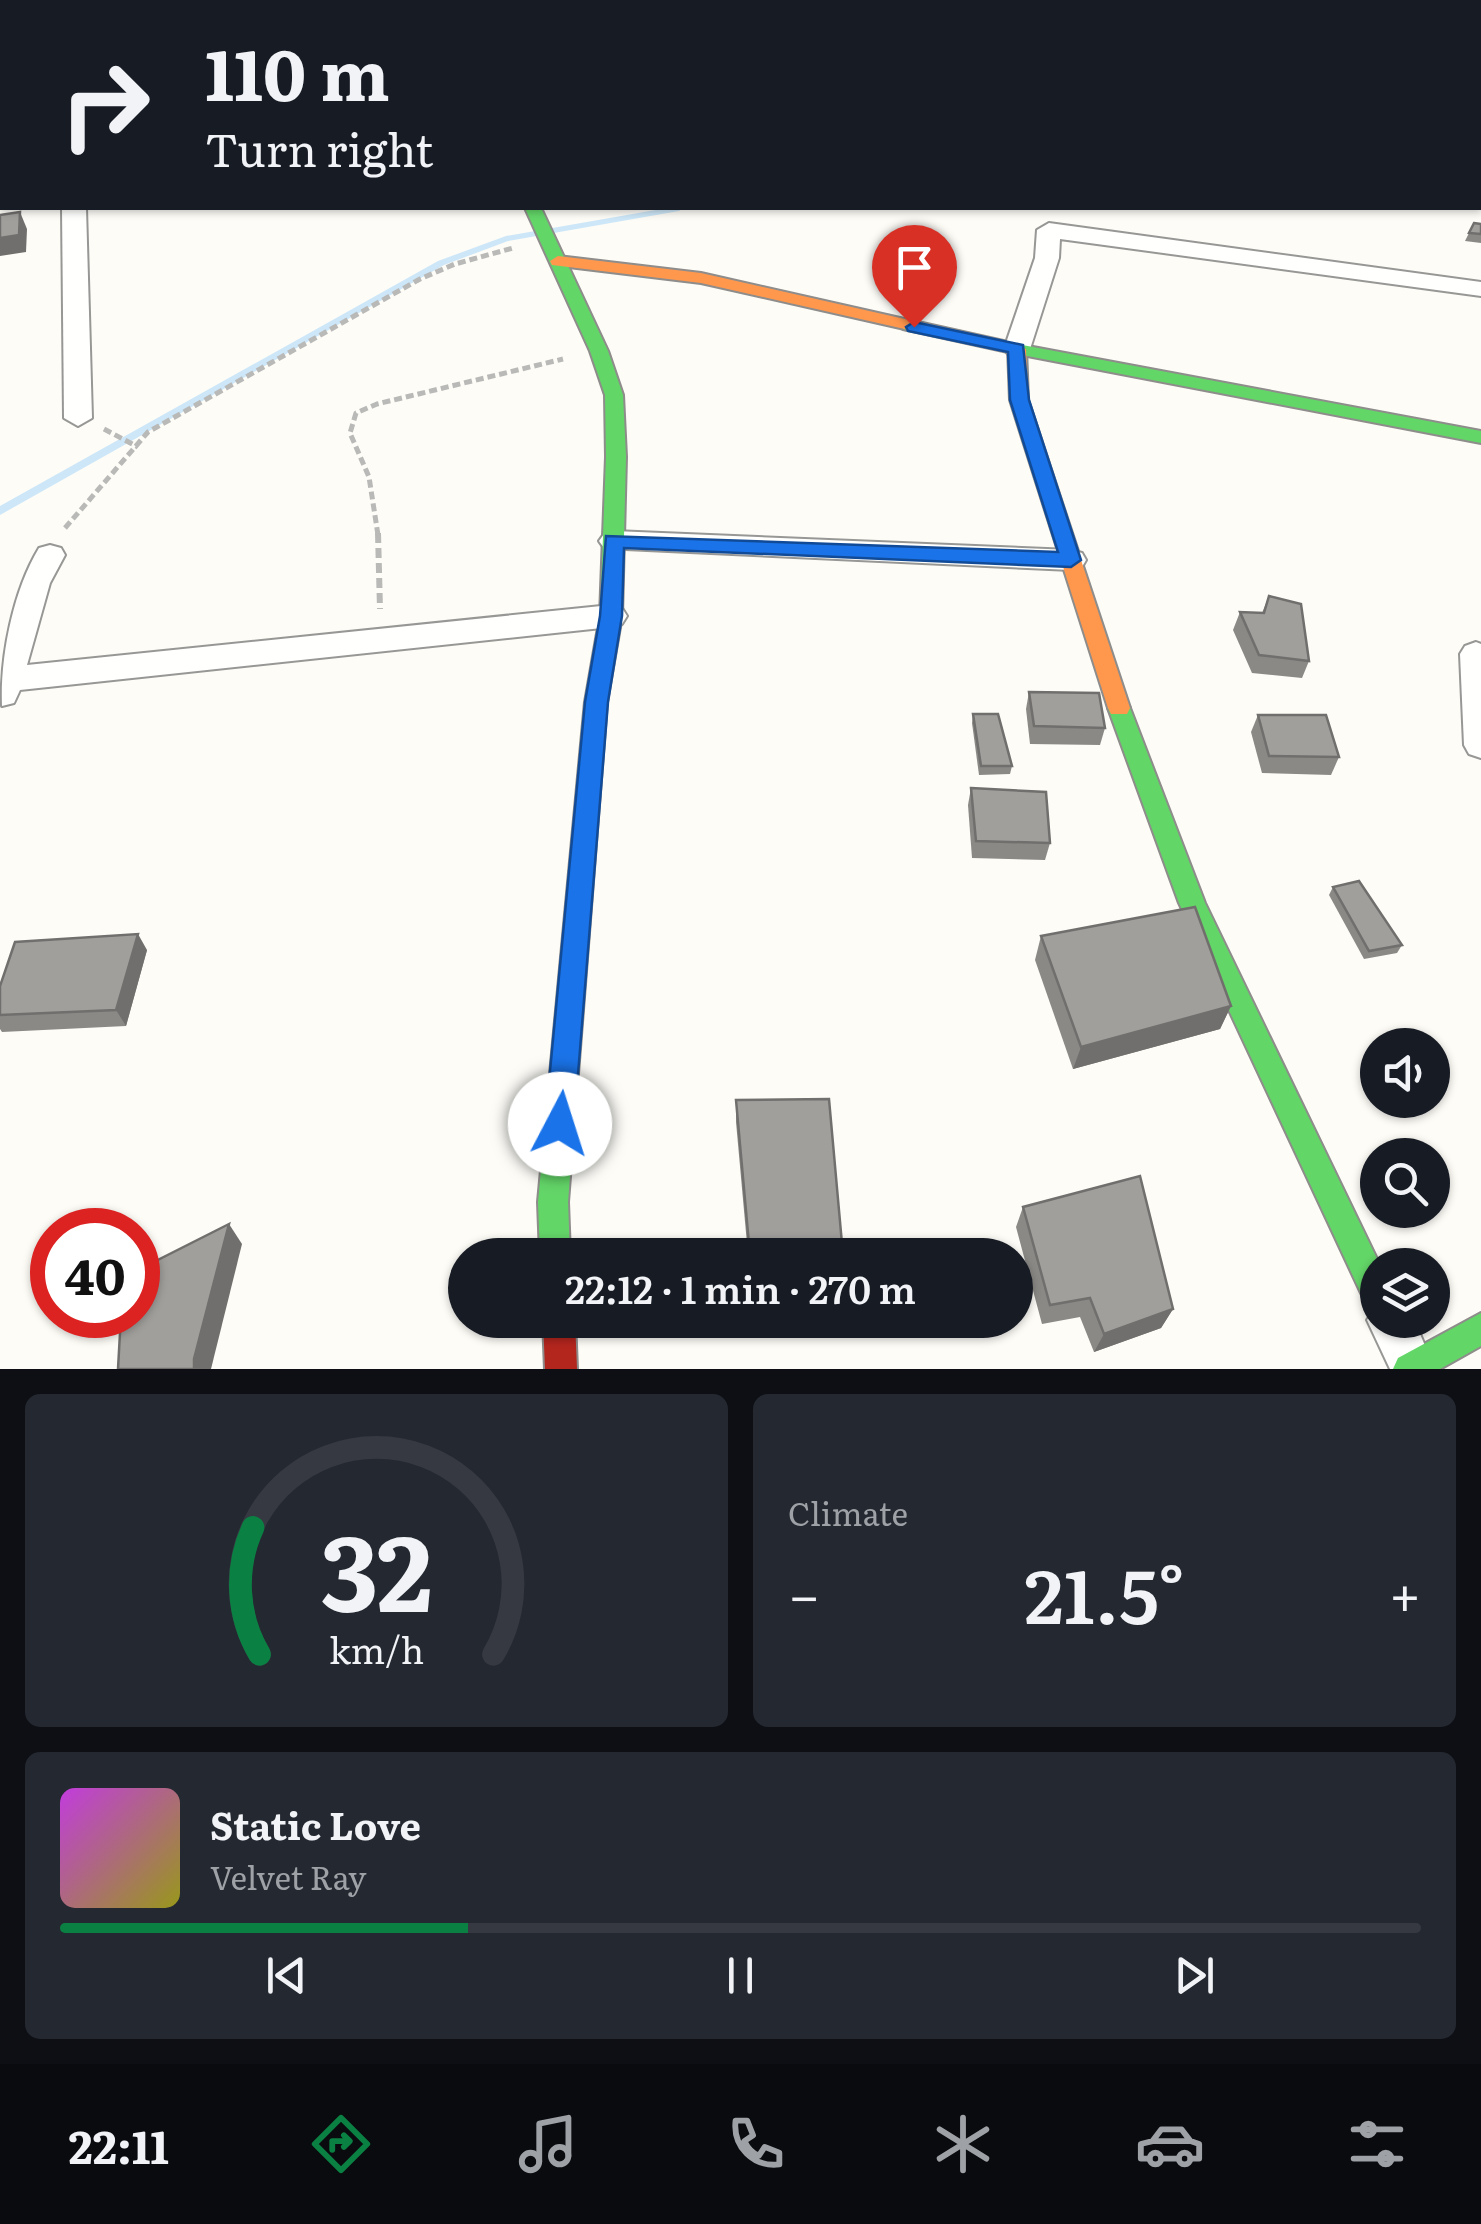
<!DOCTYPE html>
<meta charset="utf-8">
<style>
body{margin:0;font-family:Literata,serif;background:#242831;color:#f1f3f6;height:100vh;display:flex;flex-direction:column;font-size:38px;white-space:nowrap}
*{box-sizing:border-box;margin:0}
p{font-size:32px;color:#9ea1a6}
.icon{flex:none;width:55px;height:55px;fill:none;stroke:currentColor;stroke-width:2;stroke-linecap:round;stroke-linejoin:round}
.map{position:relative;height:1369px;overflow:hidden}
.panel{display:flex;flex-direction:column;gap:25px;padding:25px;background:#0d0f14;flex:1}
.panel>*{flex:none}
.hud{position:absolute;left:0px;top:0px;width:1482px;height:210px;box-shadow:0 2px 8px #0004;background:#171b24;color:#f1f3f6;overflow:hidden}
.buttons{position:absolute;left:1360px;top:1028px;display:grid;gap:20px}
.buttons a{display:grid;place-items:center;width:90px;height:90px;border-radius:50%;background:#171b24;box-shadow:0 2px 8px #0004;font-size:50px}
.speed{position:absolute;left:30px;top:1208px;display:flex;gap:20px;font-size:50px;font-weight:700;text-align:center}
.speed>*{display:grid;place-content:center;width:130px;height:130px;border-radius:50%;background:#171b24;box-shadow:0 2px 8px #0004;line-height:1}
.speed .limit{border:15px solid #d22;background:#fff;color:#111}
.pin{position:absolute;display:grid;place-items:center;width:85px;height:85px;color:#fff;margin:-102px -42px;border-radius:50% 50% 50% 0;rotate:-45deg;box-shadow:0 0 10px #0007}
.pin .icon{rotate:45deg}
.me{position:absolute;width:110px;margin:-55px;rotate:5deg;stroke-linejoin:round;filter:drop-shadow(0 0 8px #0008)}
.turn{display:flex;align-items:center;gap:35px;height:210px;padding:0 40px;font-size:45px}
.turn .icon{width:130px;height:130px;stroke-width:2.5}
.turn b{display:block;font-size:70px;line-height:85px}
.big{font-size:75px;font-weight:600;line-height:1.1}
.panel .widget{flex:1;display:flex;flex-direction:column;justify-content:center;gap:15px;min-width:0;padding:0 35px;border-radius:15px;background:#242831}
.panel .dial{align-items:center;gap:0}
.dial svg{height:260px;overflow:visible;fill:none;stroke:#363941;stroke-width:7;stroke-linecap:round;text-anchor:middle}
.dial text{fill:#f1f3f6;stroke:none}
.song{display:flex;align-items:center;gap:30px}
.cover{width:120px;height:120px;border-radius:15px;background:linear-gradient(135deg,hsl(290 70% 55%),hsl(60 70% 35%))}
.played{height:10px;border-radius:5px;background:linear-gradient(90deg,#0b8043 30%,#363941 30%)}
.keys{display:flex;justify-content:space-around;direction:ltr}
.heat{display:flex;justify-content:space-between;align-items:center;font-size:55px;direction:ltr}
.panel .tiles{flex:1;display:grid;gap:25px;grid-template-columns:1fr 1fr}
.widget:last-child{grid-column:span 2}
.trip{position:absolute;left:448px;top:1238px;width:585px;height:100px;border-radius:50px;background:#171b24;box-shadow:0 2px 8px #0004;font-weight:600;line-height:100px;text-align:center}
.menu{display:flex;height:160px;justify-content:space-around;align-items:center;background:#090b0e;color:#9ea1a6}
.menu .icon{width:70px;height:70px}
.menu .current{color:#0b8043}
.menu b{font-size:45px;color:#f1f3f6}
.map>svg:first-child{display:block}
.lines{fill:none;stroke-linecap:round;stroke-linejoin:round}
.stream{fill:#cde7f8;fill-rule:evenodd}
.street-casing{stroke:#979795;stroke-width:4}
.fast-casing{stroke:#8e8d8b;stroke-width:4}
.slow-casing{stroke:#8e8d8b;stroke-width:4}
.jam-casing{stroke:#8e8d8b;stroke-width:4}
.path-far1{stroke:#b9b9b8;stroke-width:5;stroke-dasharray:8 4;stroke-linecap:butt}
.path{stroke:#b9b9b8;stroke-width:6;stroke-dasharray:10 5;stroke-linecap:butt}
.street{fill:#fffffe;fill-rule:evenodd}
.fast{fill:#63d668;fill-rule:evenodd}
.slow{fill:#ff974d;fill-rule:evenodd}
.jam{fill:#b3261e;fill-rule:evenodd}
.wall{fill:#8a8986}
.shaded-wall{fill:#716f6d}
.building{fill:#a19f9c;stroke:#716f6d;stroke-width:2.5}
.route{fill:#1a73e8;stroke:#114b97;stroke-width:2.5}
</style>
<div class="map">
<svg width="1481" height="1369" viewBox="0 0 1481 1369">
<rect width="100%" height="100%" fill="#fdfcf7"/>
<g class="lines">
<g class="stream">
<polygon points="1442,0 1451,0 1449,2 1442,2"/>
<polygon points="667,208 683,208 679,211 508,241 444,265 0,515 0,506 438,261 506,236"/>
</g>
<defs>
<g id="street">
<rect x="54" y="0" width="18" height="2"/>
<polygon points="241,0 259,0 260,2 242,2"/>
<polygon points="572,0 591,0 592,2 573,2"/>
<rect x="0" y="102" width="2" height="12"/>
<rect x="1480" y="119" width="1" height="14"/>
<rect x="1480" y="163" width="1" height="14"/>
<polygon points="62,208 86,208 92,418 78,426 64,418"/>
<polygon points="1049,223 1481,282 1481,296 1060,239 1059,258 1030,349 1017,357 1008,354 1004,349 1035,258 1037,230"/>
<polygon points="614,531 1071,550 1082,553 1086,560 1082,567 1071,570 604,548 599,541 604,534"/>
<path d="M50,545L61,548L65,555L50,583L27,665L611,605L622,608L627,616L622,624L611,627L20,690L14,703L2,706C0,657 13,591 39,548Z"/>
<polygon points="1476,642 1481,644 1481,758 1469,754 1464,745 1460,654 1465,646"/>
<polygon points="1378,1303 1378,1320 1414,1320 1435,1369 1390,1369 1367,1320"/>
</g>
<g id="fast">
<polygon points="434,0 448,0 449,2 436,2"/>
<polygon points="525,208 541,208 608,351 623,395 626,457 622,616 607,702 568,1202 570,1255 540,1255 538,1202 585,702 600,616 606,457 605,395 590,351"/>
<polygon points="909,320 1017,344 1481,431 1481,443 1017,354 903,329 903,321"/>
<polygon points="1119,699 1127,702 1130,708 1205,903 1380,1265 1378,1310 1367,1306 1179,903 1108,708 1111,702"/>
<polygon points="1481,1313 1481,1346 1440,1369 1393,1369 1398,1358"/>
</g>
<g id="slow">
<polygon points="558,256 701,273 909,320 918,325 909,330 701,283 552,265 550,261"/>
<polygon points="1017,344 1026,349 1028,400 1130,708 1127,714 1111,714 1108,708 1010,400 1008,349"/>
</g>
<polygon id="jam" points="543,1320 575,1320 577,1369 545,1369"/>
</defs>
<use href="#street" class="street-casing"/>
<use href="#fast" class="fast-casing"/>
<use href="#slow" class="slow-casing"/>
<use href="#jam" class="jam-casing"/>
<g class="path-far1">
<polyline points="104,429 138,447"/>
<polyline points="65,528 148,432 420,279 455,264 513,248"/>
<polyline points="378,535 369,477 350,433 356,413 377,404 563,359"/>
</g>
<polyline class="path" points="378,533 380,609"/>
<use href="#street" class="street"/>
<use href="#fast" class="fast"/>
<use href="#slow" class="slow"/>
<use href="#jam" class="jam"/>
</g>
<g class="wall">
<polygon points="1289,0 1407,0 1408,2 1291,2"/>
<polygon points="1481,224 1481,243 1465,241 1469,233"/>
<polygon points="1269,596 1309,661 1302,678 1252,673 1233,630 1240,612 1262,613"/>
<polygon points="1029,692 1105,728 1100,745 1030,744 1026,709"/>
<polygon points="973,714 1012,766 1010,774 979,775 972,723"/>
<polygon points="1258,715 1339,757 1331,775 1262,773 1251,732"/>
<polygon points="971,788 1050,843 1045,860 972,858 968,805"/>
<polygon points="1333,887 1402,945 1397,953 1364,959 1329,895"/>
<polygon points="1041,936 1231,1006 1220,1029 1073,1069 1035,960"/>
<polygon points="147,950 126,1026 2,1032 0,1029 0,986"/>
<polygon points="736,1100 843,1255 748,1255 736,1122"/>
<polygon points="1023,1207 1173,1309 1161,1328 1094,1352 1080,1317 1042,1324 1016,1227"/>
</g>
<g class="shaded-wall">
<rect x="341" y="0" width="64" height="2"/>
<polygon points="20,212 27,229 26,252 0,256 0,238"/>
<polygon points="138,934 147,950 126,1026 116,1010"/>
<polygon points="1231,1006 1220,1029 1073,1069 1081,1047"/>
<polygon points="229,1224 242,1244 211,1369 194,1369 194,1359"/>
<polygon points="1173,1309 1161,1328 1094,1352 1104,1334"/>
</g>
<g class="building">
<polygon points="271,0 341,0 341,2 272,2"/>
<polygon points="1305,0 1407,0 1408,2 1333,2"/>
<polygon points="20,212 19,235 0,238 0,215"/>
<polygon points="1474,223 1481,224 1481,234 1469,233"/>
<polygon points="1269,596 1301,604 1309,661 1259,655 1240,612 1264,613"/>
<polygon points="1029,692 1099,693 1105,728 1034,726"/>
<polygon points="973,714 998,714 1012,766 981,766"/>
<polygon points="1258,715 1326,715 1339,757 1269,756"/>
<polygon points="971,788 1046,792 1050,843 976,841"/>
<polygon points="1359,881 1402,945 1369,951 1333,887"/>
<polygon points="1195,907 1231,1006 1081,1047 1041,936"/>
<polygon points="138,934 116,1010 0,1015 0,986 15,942"/>
<polygon points="829,1099 843,1255 750,1255 736,1100"/>
<polygon points="1140,1176 1173,1309 1104,1334 1090,1298 1050,1305 1023,1207"/>
<polygon points="229,1224 194,1359 194,1369 118,1369 121,1315 138,1315 138,1270"/>
</g>
<polygon class="route" points="914,322 1023,345 1029,400 1081,560 1071,567 624,548 622,616 608,702 574,1124 570,1134 560,1138 549,1134 545,1124 585,702 600,616 606,536 1058,552 1010,400 1008,352 908,331 906,327"/>
</svg>
<div class="buttons">
<a><svg class="icon" aria-label="sound" viewBox="0 0 24 24"><path d="M4 9h4l5-4v14l-5-4H4zM17 9q2 3 0 6"/></svg></a>
<a><svg class="icon" aria-label="search" viewBox="0 0 24 24"><circle cx="10" cy="10" r="6"/><path d="M15 15l6 6"/></svg></a>
<a><svg class="icon" aria-label="layers" viewBox="0 0 24 24"><path d="M12 4l9 5-9 5-9-5zM3 14l9 5 9-5"/></svg></a>
</div>
<div class="speed"><div class="limit">40</div></div>
<div class="pin" style="left:914px;top:327px;background:#d93025"><svg class="icon" aria-label="arrive" viewBox="0 0 24 24"><path d="M6 21V4h12l-3 4 3 4H6"/></svg></div>
<svg class="me" style="left:560px;top:1124px" viewBox="-20 -20 40 40"><circle r="19" fill="#fff"/><path d="M0-13L10 11 0 6-10 11z" fill="#1a73e8"/></svg>
<div class="trip">22:12 · 1 min · 270 m</div>
<div class="hud">
<div class="turn"><svg class="icon" aria-label="right" viewBox="0 0 24 24"><path d="M7 20v-9h11M14 6l5 5-5 5"/></svg><div><b>110 m</b>Turn right</div></div>
</div>
</div>
<section class="panel">
<div class="tiles">
<div class="widget dial"><svg viewBox="0 0 100 80">
<path d="M14 69A42 42 0 1 1 86 69"/>
<path d="M14 69A42 42 0 0 1 12 30" stroke="#0b8043"/>
<text x="50" y="56" font-size="32" font-weight="700">32</text>
<text x="50" y="72" font-size="11">km/h</text>
</svg></div>
<div class="widget"><p>Climate</p>
<div class="heat"><a>−</a><b class="big">21.5°</b><a>+</a></div>
</div>
<div class="widget">
<div class="song"><i class="cover"></i><div><b>Static Love</b><p>Velvet Ray</p></div></div>
<div class="played"></div>
<div class="keys"><svg class="icon" aria-label="previous" viewBox="0 0 24 24"><path d="M18 5L8 12l10 7zM5 5v14"/></svg><svg class="icon" aria-label="pause" viewBox="0 0 24 24"><path d="M8 5v14M16 5v14"/></svg><svg class="icon" aria-label="next" viewBox="0 0 24 24"><path d="M6 5l10 7-10 7zM19 5v14"/></svg></div>
</div>
</div>
</section>
<nav class="menu">
<b>22:11</b>
<svg class="icon current" aria-label="directions" viewBox="0 0 24 24"><path d="M12 3l9 9-9 9-9-9zM9 14v-3h6M13 9l2 2-2 2"/></svg>
<svg class="icon" aria-label="music" viewBox="0 0 24 24"><path d="M9 18V5l10-2v13"/><circle cx="6" cy="18" r="3"/><circle cx="16" cy="16" r="3"/></svg>
<svg class="icon" aria-label="phone" viewBox="0 0 24 24"><path d="M5 4h4l2 5-3 2q2 4 5 5l2-3 5 2v4C11 20 4 13 5 4z"/></svg>
<svg class="icon" aria-label="climate" viewBox="0 0 24 24"><path d="M12 3v18M4 7l16 10M4 17L20 7"/></svg>
<svg class="icon" aria-label="car" viewBox="0 0 24 24"><path d="M5 17H2v-5l4-1 3-4h7l3 4 3 1v5h-3M9 17h6M6 11h13"/><circle cx="7" cy="17" r="2"/><circle cx="17" cy="17" r="2"/></svg>
<svg class="icon" aria-label="filters" viewBox="0 0 24 24"><path d="M4 7h16M4 17h16"/><circle cx="9" cy="7" r="2"/><circle cx="15" cy="17" r="2"/></svg>
</nav>
